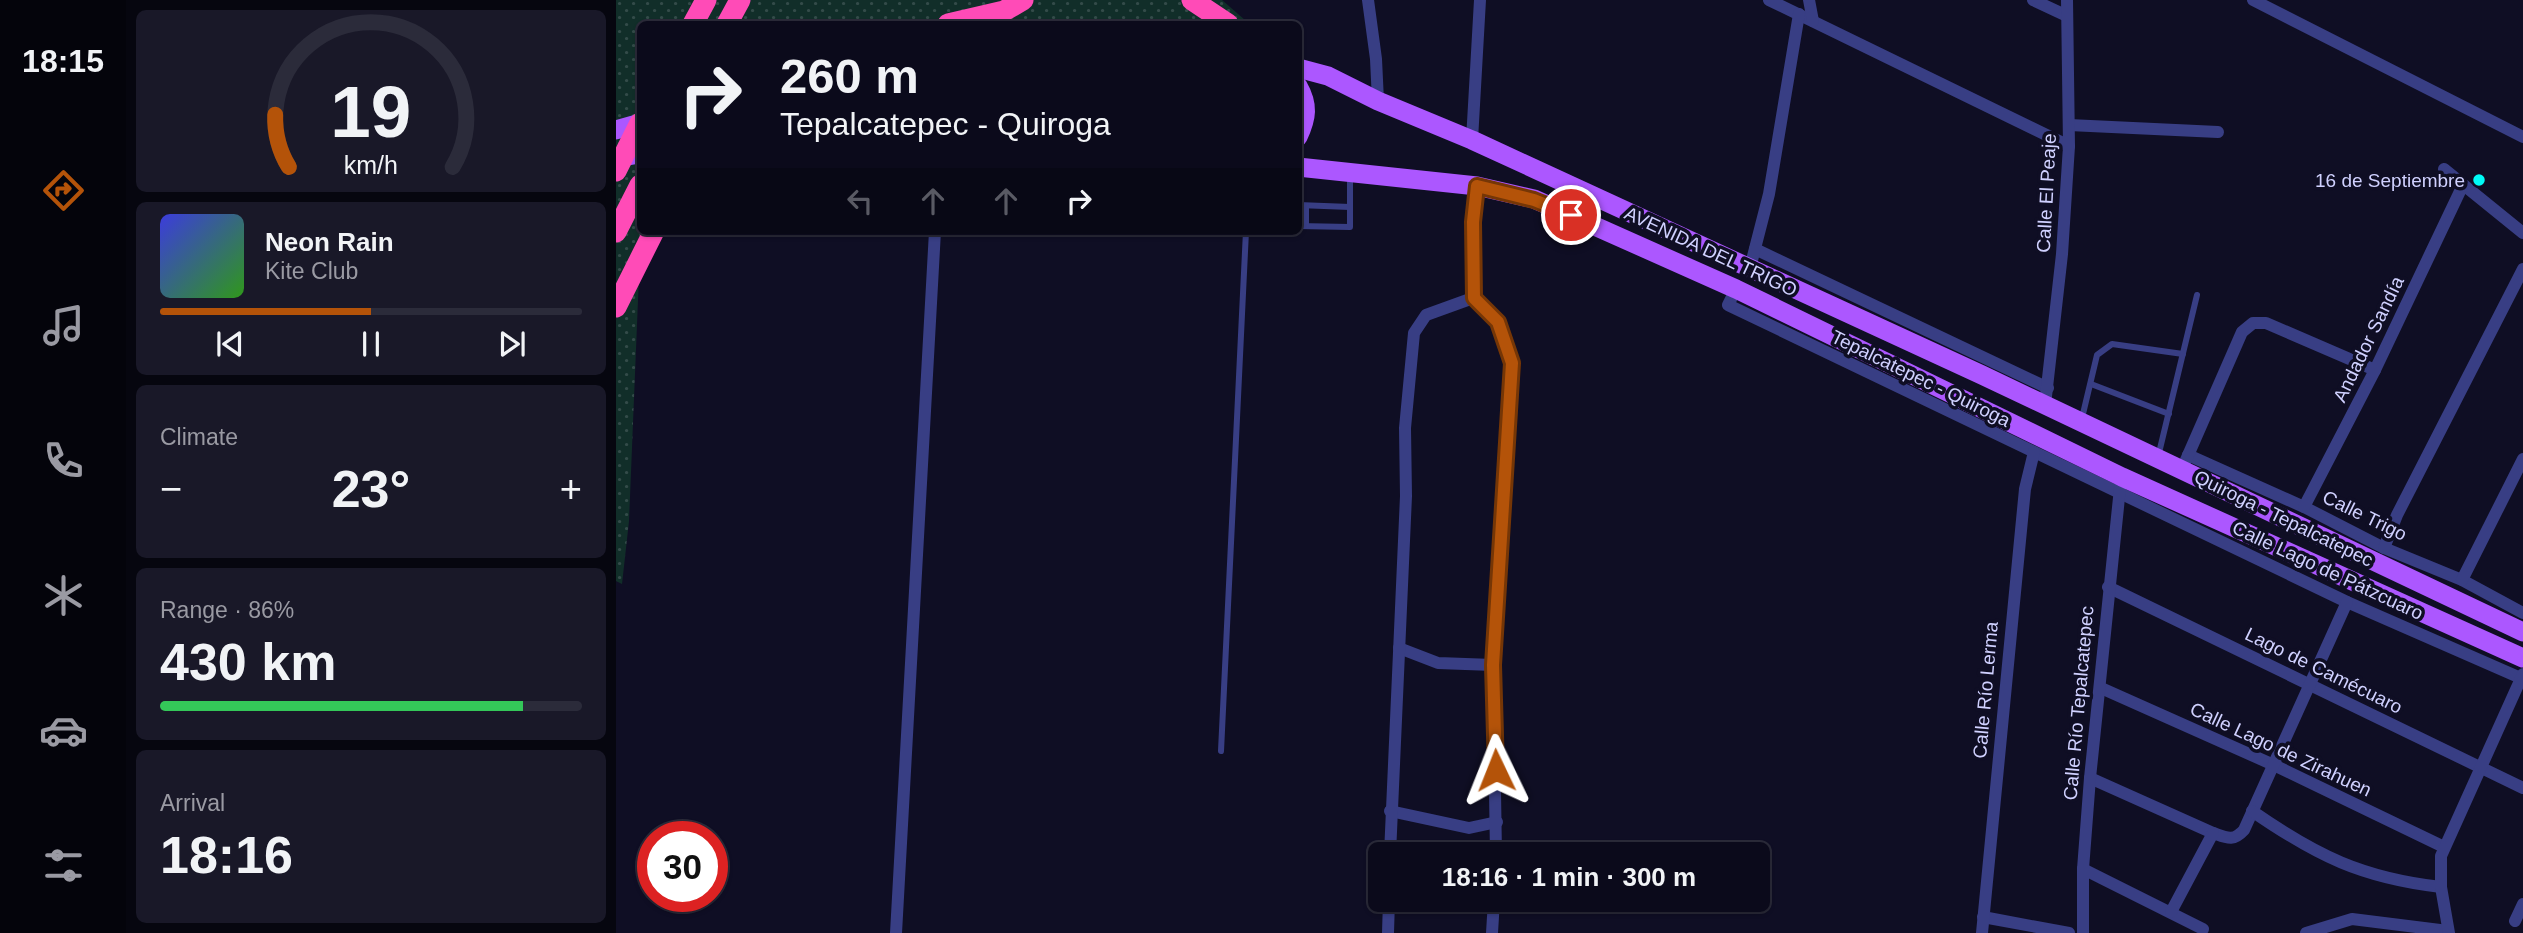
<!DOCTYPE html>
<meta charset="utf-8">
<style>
body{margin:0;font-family:Helvetica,sans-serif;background:#191828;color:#f1f3f6;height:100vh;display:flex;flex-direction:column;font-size:26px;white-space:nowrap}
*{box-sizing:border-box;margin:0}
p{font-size:23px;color:#9a9aa3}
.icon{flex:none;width:38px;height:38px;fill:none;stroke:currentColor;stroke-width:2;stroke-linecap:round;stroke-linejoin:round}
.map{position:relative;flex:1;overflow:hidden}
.panel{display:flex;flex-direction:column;gap:10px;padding:10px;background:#06060f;width:490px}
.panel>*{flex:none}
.top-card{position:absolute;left:21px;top:21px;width:665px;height:214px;border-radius:10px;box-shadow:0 2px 5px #0004,0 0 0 2px #2b2b3a;background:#0b0a1b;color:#f1f3f6;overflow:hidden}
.speed{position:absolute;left:21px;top:821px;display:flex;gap:14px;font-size:35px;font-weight:700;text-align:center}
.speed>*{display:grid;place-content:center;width:91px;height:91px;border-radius:50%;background:#0b0a1b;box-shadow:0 2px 5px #0004,0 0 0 2px #2b2b3a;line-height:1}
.speed .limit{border:10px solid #d22;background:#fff;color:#111}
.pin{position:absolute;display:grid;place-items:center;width:60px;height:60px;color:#fff;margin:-30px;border:4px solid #fff;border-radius:50%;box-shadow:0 2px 7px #0007}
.me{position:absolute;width:77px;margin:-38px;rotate:358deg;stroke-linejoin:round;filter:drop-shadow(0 0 5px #0008)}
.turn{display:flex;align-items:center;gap:24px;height:147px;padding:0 28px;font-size:32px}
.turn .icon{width:91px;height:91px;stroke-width:2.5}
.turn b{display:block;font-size:49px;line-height:60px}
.lanes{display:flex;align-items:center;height:66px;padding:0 28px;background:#0003;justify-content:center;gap:35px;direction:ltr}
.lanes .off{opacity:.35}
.big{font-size:52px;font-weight:700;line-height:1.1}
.panel .tile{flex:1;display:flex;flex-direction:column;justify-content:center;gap:10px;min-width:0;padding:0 24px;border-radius:10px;background:#191828}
.panel .dial{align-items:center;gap:0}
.dial svg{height:182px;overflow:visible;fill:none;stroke:#2b2b3a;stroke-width:7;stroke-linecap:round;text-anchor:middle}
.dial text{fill:#f1f3f6;stroke:none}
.song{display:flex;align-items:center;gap:21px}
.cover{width:84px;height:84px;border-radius:10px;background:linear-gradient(135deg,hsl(240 70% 55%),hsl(110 70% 35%))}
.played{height:7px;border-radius:4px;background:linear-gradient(90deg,#b45309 50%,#2b2b3a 50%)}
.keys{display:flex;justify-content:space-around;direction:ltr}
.heat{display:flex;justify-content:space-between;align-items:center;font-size:38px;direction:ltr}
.charge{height:10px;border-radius:5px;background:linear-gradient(90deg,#34c759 86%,#2b2b3a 0)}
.trip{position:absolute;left:752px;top:842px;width:402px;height:70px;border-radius:10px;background:#0b0a1b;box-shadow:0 2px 5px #0004,0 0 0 2px #2b2b3a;font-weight:700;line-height:70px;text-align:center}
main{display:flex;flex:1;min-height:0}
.dock{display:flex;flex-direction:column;width:126px;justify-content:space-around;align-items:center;background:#04040b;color:#9a9aa3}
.dock .icon{width:49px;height:49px}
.dock .selected{color:#b45309}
.dock b{font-size:32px;color:#f1f3f6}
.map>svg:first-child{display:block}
.green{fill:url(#green-dots)}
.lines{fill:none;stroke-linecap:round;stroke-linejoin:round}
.lane{stroke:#383e84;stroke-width:6}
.street{stroke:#383e84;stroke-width:12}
.primary{stroke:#ac57ff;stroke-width:19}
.highway{stroke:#ff4bb7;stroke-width:21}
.highway-bridge{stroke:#ff4bb7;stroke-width:21}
.route-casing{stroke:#753606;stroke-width:18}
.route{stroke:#b45309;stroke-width:12}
.poi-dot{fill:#00fbf7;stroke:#0f0e24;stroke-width:2.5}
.labels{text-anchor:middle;stroke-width:7;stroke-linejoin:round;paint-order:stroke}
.poi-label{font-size:19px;fill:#d0d1ff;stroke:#0f0e24;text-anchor:end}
.street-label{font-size:19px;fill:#d0d1ff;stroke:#0f0e24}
</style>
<main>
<nav class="dock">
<b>18:15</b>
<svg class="icon selected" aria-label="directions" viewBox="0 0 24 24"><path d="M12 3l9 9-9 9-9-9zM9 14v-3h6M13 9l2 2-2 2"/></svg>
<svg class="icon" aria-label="music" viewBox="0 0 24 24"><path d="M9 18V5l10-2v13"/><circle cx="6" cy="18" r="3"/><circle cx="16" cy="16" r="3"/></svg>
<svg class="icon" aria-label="phone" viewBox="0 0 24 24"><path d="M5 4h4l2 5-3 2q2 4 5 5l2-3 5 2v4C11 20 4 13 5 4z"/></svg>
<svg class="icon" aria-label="climate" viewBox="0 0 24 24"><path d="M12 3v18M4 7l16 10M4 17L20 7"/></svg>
<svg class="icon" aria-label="car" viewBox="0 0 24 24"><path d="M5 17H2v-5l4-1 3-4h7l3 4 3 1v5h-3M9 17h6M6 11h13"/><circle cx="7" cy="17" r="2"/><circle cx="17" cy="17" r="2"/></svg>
<svg class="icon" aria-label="filters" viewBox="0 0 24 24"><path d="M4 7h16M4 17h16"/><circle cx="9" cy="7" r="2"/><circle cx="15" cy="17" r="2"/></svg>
</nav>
<section class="panel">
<div class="tile dial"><svg viewBox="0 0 100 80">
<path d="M14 69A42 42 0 1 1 86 69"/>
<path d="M14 69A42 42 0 0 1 8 46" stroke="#b45309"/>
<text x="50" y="56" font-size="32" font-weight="700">19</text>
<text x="50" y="72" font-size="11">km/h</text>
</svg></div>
<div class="tile">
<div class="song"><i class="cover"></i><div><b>Neon Rain</b><p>Kite Club</p></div></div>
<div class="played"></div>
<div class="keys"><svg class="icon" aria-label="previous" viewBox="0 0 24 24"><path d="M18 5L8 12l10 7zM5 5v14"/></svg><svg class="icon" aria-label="pause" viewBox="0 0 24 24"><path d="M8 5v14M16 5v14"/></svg><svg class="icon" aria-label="next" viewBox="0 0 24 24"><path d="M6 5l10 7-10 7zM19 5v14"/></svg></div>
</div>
<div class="tile"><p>Climate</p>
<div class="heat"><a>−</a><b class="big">23°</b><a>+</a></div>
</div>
<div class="tile"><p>Range · 86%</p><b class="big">430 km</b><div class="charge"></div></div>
<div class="tile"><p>Arrival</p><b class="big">18:16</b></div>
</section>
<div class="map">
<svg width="1907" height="933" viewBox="0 0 1907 933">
<defs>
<pattern id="green-dots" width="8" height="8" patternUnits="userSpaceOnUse" patternTransform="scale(1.75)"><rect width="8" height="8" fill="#112e29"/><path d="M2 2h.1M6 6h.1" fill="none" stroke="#334b49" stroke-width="1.8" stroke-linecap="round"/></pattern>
</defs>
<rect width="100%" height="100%" fill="#0f0e24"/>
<polygon class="green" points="0,0 606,0 630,21 630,24 24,24 24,231 46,231 23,275 13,521 6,584 0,581"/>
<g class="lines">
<g class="lane">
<polyline points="682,205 734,207"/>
<polyline points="682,226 734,227 734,176"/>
<polyline points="690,226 690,206"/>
<polyline points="1475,384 1553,414"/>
<polyline points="1466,418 1481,355 1496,344 1567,354"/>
<polyline points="1542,457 1581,295"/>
<polyline points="605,751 630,231"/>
</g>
<g class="street">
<polyline points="752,0 760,59 762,101"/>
<polyline points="1153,0 1453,146"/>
<polyline points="1193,0 1197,21"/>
<polyline points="1417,0 1449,15"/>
<polyline points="1637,0 1907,137"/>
<polyline points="1453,125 1602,132"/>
<polyline points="856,140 864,0"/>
<polyline points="1828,169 1907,233"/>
<polyline points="1139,249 1432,388"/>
<polyline points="1134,268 1153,194 1183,14"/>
<polyline points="1120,289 1112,305 1731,602 1907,679"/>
<polyline points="857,298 857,222 861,186"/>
<polyline points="1429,405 1446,254 1453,146 1451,0"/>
<polyline points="1572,455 1688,507 1768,548 1846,580 1907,613"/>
<polyline points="1570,460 1626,332 1637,323 1650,323 1759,370"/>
<polyline points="1688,507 1759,370 1846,187"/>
<polyline points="1768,548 1781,515 1907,269"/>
<polyline points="1846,580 1907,459"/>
<polyline points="1492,587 1907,788"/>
<polyline points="783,648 822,663 877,665"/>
<polyline points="1485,688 1660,766 1828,847"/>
<path d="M1474,778L1597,833C1611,838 1617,842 1628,830L1731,602"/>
<polyline points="774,811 853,828 881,822"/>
<path d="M1636,811C1701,856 1746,878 1825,887"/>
<polyline points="774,854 790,496 789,428 798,333 810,315 857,298 882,322 896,363 877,665 880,854"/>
<polyline points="1467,869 1587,929"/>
<polyline points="1555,912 1597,833"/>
<polyline points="1367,917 1453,933"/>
<polyline points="1899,921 1907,904"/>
<polyline points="280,933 319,231"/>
<polyline points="772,933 773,900"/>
<polyline points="876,933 878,900"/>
<polyline points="1366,933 1409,489 1418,452"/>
<polyline points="1467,933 1467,869 1474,778 1504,488"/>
<polyline points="1690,933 1736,919 1832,931"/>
<polyline points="1833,933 1825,887 1825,856 1907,674"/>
</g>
<g class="primary">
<polyline points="682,68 712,76 762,101 856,140 1366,375 1907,632"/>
<path d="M682,86C693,105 691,118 682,137"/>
<polyline points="0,130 24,123"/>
<polyline points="0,158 24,154"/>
<polyline points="682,167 861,186 918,199 1120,289 1506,477 1907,658"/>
</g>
<g class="highway">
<polyline points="576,0 612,24"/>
<polyline points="77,24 90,0"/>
<polyline points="111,24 124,0"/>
<polyline points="332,24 388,11 407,0"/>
<polyline points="0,232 24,185"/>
<polyline points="0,307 38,231"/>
</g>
<polyline class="highway-bridge" points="0,171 24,123"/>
</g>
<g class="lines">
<defs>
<polyline id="route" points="880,770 877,665 896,363 882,322 858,298 857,222 861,186 918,200 955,215"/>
</defs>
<use href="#route" class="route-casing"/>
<use href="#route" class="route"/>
</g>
<circle class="poi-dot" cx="1863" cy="180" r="7"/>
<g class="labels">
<g class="poi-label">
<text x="1849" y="187">16 de Septiembre</text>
</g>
<g class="street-label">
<text transform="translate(1430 193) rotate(-87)" y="7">Calle El Peaje</text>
<text transform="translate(1095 251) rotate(25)" y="7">AVENIDA DEL TRIGO</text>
<text transform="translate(1752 339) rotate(-64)" y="7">Andador Sandía</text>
<text transform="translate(1305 378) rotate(26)" y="7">Tepalcatepec - Quiroga</text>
<text transform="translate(1749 515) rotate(26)" y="7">Calle Trigo</text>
<text transform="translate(1668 518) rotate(26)" y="7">Quiroga - Tepalcatepec</text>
<text transform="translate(1712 570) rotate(25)" y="7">Calle Lago de Pátzcuaro</text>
<text transform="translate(1708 670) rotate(26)" y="7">Lago de Camécuaro</text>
<text transform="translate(1369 690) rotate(-85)" y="7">Calle Río Lerma</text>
<text transform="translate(1462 703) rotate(-85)" y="7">Calle Río Tepalcatepec</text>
<text transform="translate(1665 749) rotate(25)" y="7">Calle Lago de Zirahuen</text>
</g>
</g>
</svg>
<div class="speed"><div class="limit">30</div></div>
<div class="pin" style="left:955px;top:215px;background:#d93025"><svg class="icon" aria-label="arrive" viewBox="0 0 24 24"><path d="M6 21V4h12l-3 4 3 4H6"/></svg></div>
<svg class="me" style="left:880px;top:770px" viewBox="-20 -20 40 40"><path d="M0-17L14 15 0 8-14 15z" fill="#b45309" stroke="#fff" stroke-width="4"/></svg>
<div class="trip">18:16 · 1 min · 300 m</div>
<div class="top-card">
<div class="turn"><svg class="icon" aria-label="right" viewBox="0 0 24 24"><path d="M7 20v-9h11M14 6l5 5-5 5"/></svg><div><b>260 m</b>Tepalcatepec - Quiroga</div></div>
<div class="lanes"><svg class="icon off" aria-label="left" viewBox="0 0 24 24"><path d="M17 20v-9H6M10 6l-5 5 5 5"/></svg><svg class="icon off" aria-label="ahead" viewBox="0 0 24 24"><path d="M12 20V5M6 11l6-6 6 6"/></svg><svg class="icon off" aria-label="ahead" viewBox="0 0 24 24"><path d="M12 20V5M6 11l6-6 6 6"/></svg><svg class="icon" aria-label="right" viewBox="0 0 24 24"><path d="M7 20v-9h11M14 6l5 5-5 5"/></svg></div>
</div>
</div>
</main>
